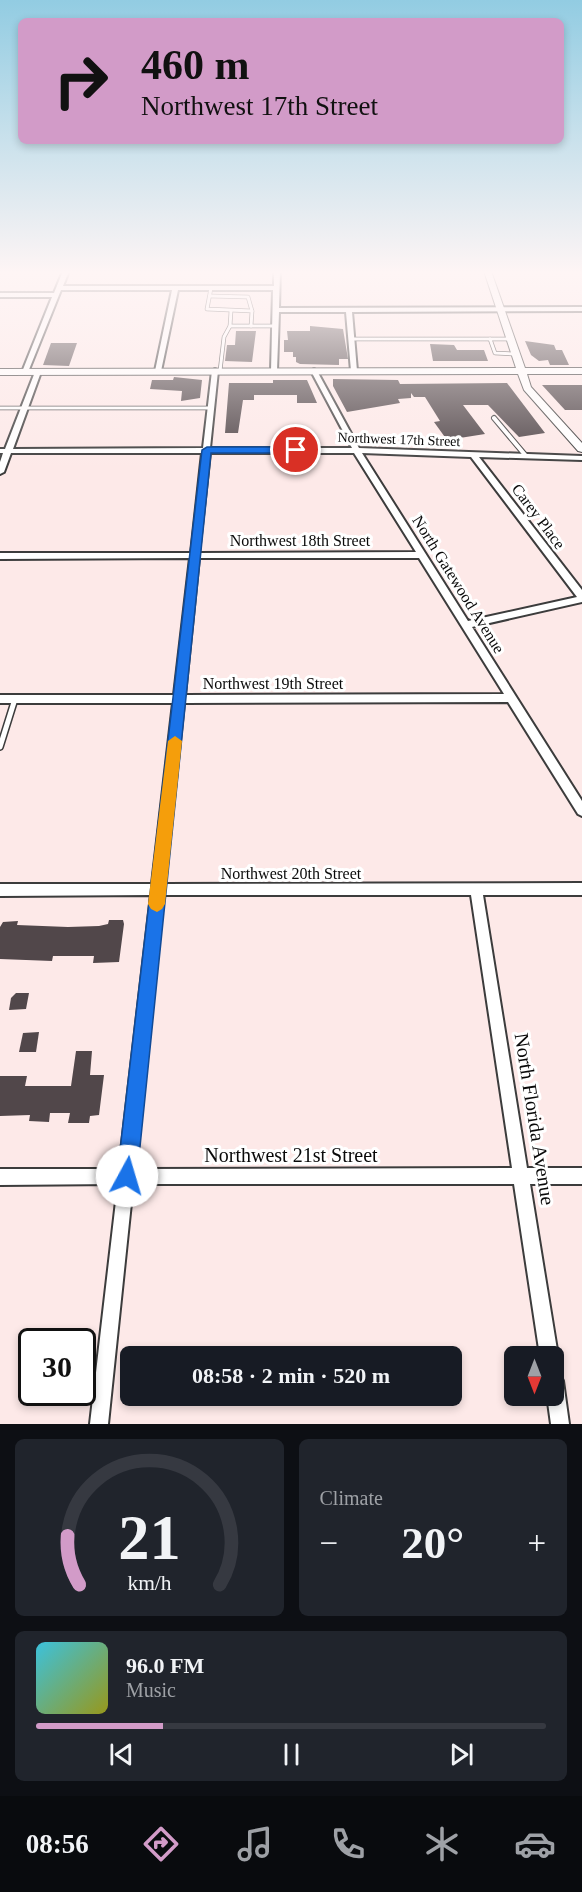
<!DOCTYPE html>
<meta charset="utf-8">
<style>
body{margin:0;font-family:"Times New Roman",serif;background:#20242c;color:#f1f3f6;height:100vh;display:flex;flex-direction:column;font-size:22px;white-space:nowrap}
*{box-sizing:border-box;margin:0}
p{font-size:20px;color:#9ea1a6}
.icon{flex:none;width:33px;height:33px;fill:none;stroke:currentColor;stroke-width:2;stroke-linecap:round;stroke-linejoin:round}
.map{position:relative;height:1424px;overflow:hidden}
.side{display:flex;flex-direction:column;gap:15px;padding:15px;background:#0d0f14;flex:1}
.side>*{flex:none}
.banner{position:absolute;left:18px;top:18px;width:546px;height:126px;border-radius:9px;box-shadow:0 3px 9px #0003;background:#d29bc8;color:#111;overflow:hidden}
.needle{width:39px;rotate:180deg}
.tools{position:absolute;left:504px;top:1346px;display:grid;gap:12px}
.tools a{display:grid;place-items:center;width:60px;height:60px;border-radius:9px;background:#171b24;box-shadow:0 3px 9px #0003;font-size:30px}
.speed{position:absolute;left:18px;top:1328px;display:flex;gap:12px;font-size:30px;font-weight:700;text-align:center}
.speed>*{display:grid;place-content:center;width:78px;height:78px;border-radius:50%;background:#171b24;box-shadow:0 3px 9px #0003;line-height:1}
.speed .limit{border:3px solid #111;border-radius:9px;background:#fff;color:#111}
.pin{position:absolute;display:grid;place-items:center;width:51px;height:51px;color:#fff;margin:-26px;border:3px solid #fff;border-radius:50%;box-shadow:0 2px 6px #0007}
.me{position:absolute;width:66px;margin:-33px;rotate:6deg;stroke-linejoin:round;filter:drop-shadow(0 0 4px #0008)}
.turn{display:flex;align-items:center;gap:21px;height:126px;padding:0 24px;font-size:27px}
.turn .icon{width:78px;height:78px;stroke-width:2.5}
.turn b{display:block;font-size:42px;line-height:51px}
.big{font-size:45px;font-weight:700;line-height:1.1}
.side .tile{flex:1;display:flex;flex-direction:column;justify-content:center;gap:9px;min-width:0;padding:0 21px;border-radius:9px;background:#20242c}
.side .dial{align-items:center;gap:0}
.dial svg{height:156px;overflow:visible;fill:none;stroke:#363941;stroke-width:7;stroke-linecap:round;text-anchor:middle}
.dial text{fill:#f1f3f6;stroke:none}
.song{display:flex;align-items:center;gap:18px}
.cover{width:72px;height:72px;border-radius:9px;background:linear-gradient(135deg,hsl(190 70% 55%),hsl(60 70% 35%))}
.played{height:6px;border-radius:3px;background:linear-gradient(90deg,#d29bc8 25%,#363941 25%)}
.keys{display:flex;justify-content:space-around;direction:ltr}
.heat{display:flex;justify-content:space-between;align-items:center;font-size:33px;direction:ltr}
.side .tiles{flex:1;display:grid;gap:15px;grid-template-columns:1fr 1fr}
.tile:last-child{grid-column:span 2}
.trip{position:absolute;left:120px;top:1346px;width:342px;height:60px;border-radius:9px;background:#171b24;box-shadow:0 3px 9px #0003;font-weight:700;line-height:60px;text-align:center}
.tabs{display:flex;height:96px;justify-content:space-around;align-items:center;background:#090b0e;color:#9ea1a6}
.tabs .icon{width:42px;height:42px}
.tabs .on{color:#d29bc8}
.tabs b{font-size:27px;color:#f1f3f6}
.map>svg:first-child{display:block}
.building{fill:#51474a}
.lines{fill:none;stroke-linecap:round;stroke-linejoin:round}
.service-far2-casing{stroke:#3c3c3c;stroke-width:4.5}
.service-far1-casing{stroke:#3c3c3c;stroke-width:6}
.service-casing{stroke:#3c3c3c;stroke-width:8}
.minor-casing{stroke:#3c3c3c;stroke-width:4}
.tertiary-casing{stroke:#3c3c3c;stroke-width:2}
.service-far2{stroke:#fff;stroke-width:3}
.service-far1{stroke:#fff;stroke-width:4}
.service{stroke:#fff;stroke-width:5}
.minor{fill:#fff;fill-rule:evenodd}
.tertiary{fill:#fff;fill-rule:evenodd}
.route{fill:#1a73e8;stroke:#114b97;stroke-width:1.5}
.slow{fill:#f59e0b}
.labels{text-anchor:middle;stroke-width:6;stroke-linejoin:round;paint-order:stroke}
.far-street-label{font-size:14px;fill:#090909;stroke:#fff}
.street-label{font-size:16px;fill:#090909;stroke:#fff}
.near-street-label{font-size:20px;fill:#090909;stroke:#fff}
</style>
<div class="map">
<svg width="582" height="1424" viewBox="0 0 582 1424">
<rect width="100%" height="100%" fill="#fde9e8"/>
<g class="building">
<polygon points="310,326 343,329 348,359 339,359 339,365 300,364 296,362 296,357 293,357 293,352 284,352 284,340 288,340 287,331 310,331"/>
<polygon points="236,331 256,331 252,362 225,361 227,345 235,345"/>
<polygon points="525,341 554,345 556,350 562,350 569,365 550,365 548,360 539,361 531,355"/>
<polygon points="51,343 77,343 69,366 43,365"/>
<polygon points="430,344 454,345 457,350 484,350 488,361 433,361"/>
<polygon points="174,377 202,380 200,398 181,401 182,391 150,389 152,380 173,380"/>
<polygon points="333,379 398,380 400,384 507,383 545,433 519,437 488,405 463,405 485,434 447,440 434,422 440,421 425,397 414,397 411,393 411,398 398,399 400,403 347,412 333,386"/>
<polygon points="273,380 307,380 317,403 297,403 297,395 254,395 254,400 243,400 238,433 225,433 229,383 273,383"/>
<polygon points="542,385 582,385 582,410 565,410"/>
<polygon points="109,920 123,920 124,924 119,962 93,963 94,956 53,956 52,961 0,959 0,927 3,922 18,921 17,925 68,927 99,926 108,924"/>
<polygon points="16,993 29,993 26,1009 9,1010 11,998"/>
<polygon points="39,1032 36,1052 19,1052 23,1033"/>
<polygon points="76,1051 92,1051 90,1075 104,1075 99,1115 90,1116 89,1123 68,1123 70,1113 50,1113 49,1122 29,1121 30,1115 0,1116 0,1076 27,1076 25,1086 71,1086"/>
</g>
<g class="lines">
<defs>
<g id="service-far2">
<polyline points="211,288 207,309 252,311 251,326 275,326"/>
<polyline points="210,296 248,297 252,311"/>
<polyline points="230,326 251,326"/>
<polyline points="352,339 510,339"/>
<polyline points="490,339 495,353 515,354"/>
<polyline points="220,371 224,337 230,326 231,311"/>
<polyline points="0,408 211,408"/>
</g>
<polyline id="service-far1" points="494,418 526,456"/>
<polyline id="service" points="0,747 15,699"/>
<g id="minor">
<polygon points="63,271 69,271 63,286 274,286 274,271 280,271 279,308 582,307 582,311 352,312 357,371 354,373 351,371 346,312 279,312 277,371 274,373 271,371 273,290 178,290 161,371 158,373 155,371 172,290 61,290 28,372 23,373 22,372 52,297 0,297 0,293 54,293"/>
<path d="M215,369L218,371L210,448H352L311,371L314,369L317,371L359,448L582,456V460L479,457L582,590V602L472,627L582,801V816L578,814L508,702L184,703L165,884L582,883V895H483L527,1168H582V1184H530L558,1356L554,1363V1356H540L514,1184H133L108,1424H90L118,1184L0,1185V1169H119L151,895L0,896V884H152L173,703H0V695H174L190,558L0,559V553H191L202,453H11L4,472L0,474V462L3,453H0V449H5L35,372L38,370L41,372L13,449L203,448L212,371ZM210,453H354L416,552L199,553ZM362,453L471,457L577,597L468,621ZM199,558H419L504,694L185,695ZM163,895H471L512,1168L135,1169Z"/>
<polygon points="554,1372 560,1375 563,1381 569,1424 551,1424 547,1395 554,1395"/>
</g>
<polygon id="tertiary" points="484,271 491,271 525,368 582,368 582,374 527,374 531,387 582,443 582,452 578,451 524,390 518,374 0,375 0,369 516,368"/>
</defs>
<use href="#service-far2" class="service-far2-casing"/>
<use href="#service-far1" class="service-far1-casing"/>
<use href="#service" class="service-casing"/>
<use href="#minor" class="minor-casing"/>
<use href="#tertiary" class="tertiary-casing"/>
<use href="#service-far2" class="service-far2"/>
<use href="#service-far1" class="service-far1"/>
<use href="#service" class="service"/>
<use href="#minor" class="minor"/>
<use href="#tertiary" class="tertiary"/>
</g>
<linearGradient id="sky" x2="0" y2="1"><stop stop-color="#92cce2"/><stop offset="0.58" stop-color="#fef5f5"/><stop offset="1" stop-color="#fef5f5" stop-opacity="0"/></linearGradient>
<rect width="582" height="470" fill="url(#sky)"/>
<polygon class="route" points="207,447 296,447 301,450 296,453 211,453 137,1176 134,1183 127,1186 120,1183 117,1176 202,450"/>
<polygon class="slow" points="175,736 182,741 165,904 162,909 157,912 151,909 148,904 168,741"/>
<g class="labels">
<g class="far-street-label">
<text transform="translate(399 439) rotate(2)" y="5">Northwest 17th Street</text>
</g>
<g class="street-label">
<text transform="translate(539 516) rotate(53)" y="6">Carey Place</text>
<text x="300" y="546">Northwest 18th Street</text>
<text transform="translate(459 584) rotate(58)" y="6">North Gatewood Avenue</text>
<text x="273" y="689">Northwest 19th Street</text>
<text x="291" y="879">Northwest 20th Street</text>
</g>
<g class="near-street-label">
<text transform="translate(535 1119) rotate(81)" y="7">North Florida Avenue</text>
<text x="291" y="1162">Northwest 21st Street</text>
</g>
</g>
</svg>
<div class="tools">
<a><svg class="needle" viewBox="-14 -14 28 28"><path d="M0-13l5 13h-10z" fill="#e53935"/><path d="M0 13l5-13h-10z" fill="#9ea1a6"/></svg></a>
</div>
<div class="speed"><div class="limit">30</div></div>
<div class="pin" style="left:296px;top:450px;background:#d93025"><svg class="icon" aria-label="arrive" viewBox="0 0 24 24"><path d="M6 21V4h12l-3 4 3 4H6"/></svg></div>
<svg class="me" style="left:127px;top:1176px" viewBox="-20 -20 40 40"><circle r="19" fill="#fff"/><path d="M0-13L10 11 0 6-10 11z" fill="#1a73e8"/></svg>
<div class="trip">08:58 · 2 min · 520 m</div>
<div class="banner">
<div class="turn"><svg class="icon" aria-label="right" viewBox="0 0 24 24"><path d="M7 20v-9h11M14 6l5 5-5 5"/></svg><div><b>460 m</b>Northwest 17th Street</div></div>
</div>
</div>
<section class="side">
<div class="tiles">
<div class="tile dial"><svg viewBox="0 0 100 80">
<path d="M14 69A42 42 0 1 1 86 69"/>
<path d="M14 69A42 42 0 0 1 8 44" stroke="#d29bc8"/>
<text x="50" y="56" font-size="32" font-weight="700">21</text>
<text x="50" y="72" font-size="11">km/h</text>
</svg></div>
<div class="tile"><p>Climate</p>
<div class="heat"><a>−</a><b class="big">20°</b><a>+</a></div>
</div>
<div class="tile">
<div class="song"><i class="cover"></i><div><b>96.0 FM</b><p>Music</p></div></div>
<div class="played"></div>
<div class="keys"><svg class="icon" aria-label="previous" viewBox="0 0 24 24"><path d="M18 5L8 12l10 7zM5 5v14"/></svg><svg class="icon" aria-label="pause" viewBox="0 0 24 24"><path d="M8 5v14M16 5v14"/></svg><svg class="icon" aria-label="next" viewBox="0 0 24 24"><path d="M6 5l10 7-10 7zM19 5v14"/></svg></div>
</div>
</div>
</section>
<nav class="tabs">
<b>08:56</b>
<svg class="icon on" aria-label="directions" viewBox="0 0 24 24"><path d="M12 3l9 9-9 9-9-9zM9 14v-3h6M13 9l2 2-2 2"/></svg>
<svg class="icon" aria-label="music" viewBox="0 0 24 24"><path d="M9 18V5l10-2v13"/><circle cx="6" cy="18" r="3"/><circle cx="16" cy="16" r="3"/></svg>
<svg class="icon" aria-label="phone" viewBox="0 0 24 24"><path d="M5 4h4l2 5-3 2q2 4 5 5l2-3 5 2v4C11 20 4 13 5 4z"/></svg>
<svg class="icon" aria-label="climate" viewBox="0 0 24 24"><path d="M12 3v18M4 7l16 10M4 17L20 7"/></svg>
<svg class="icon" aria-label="car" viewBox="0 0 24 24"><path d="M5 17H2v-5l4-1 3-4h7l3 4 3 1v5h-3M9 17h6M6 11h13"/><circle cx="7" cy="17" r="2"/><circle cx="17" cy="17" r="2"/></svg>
</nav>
